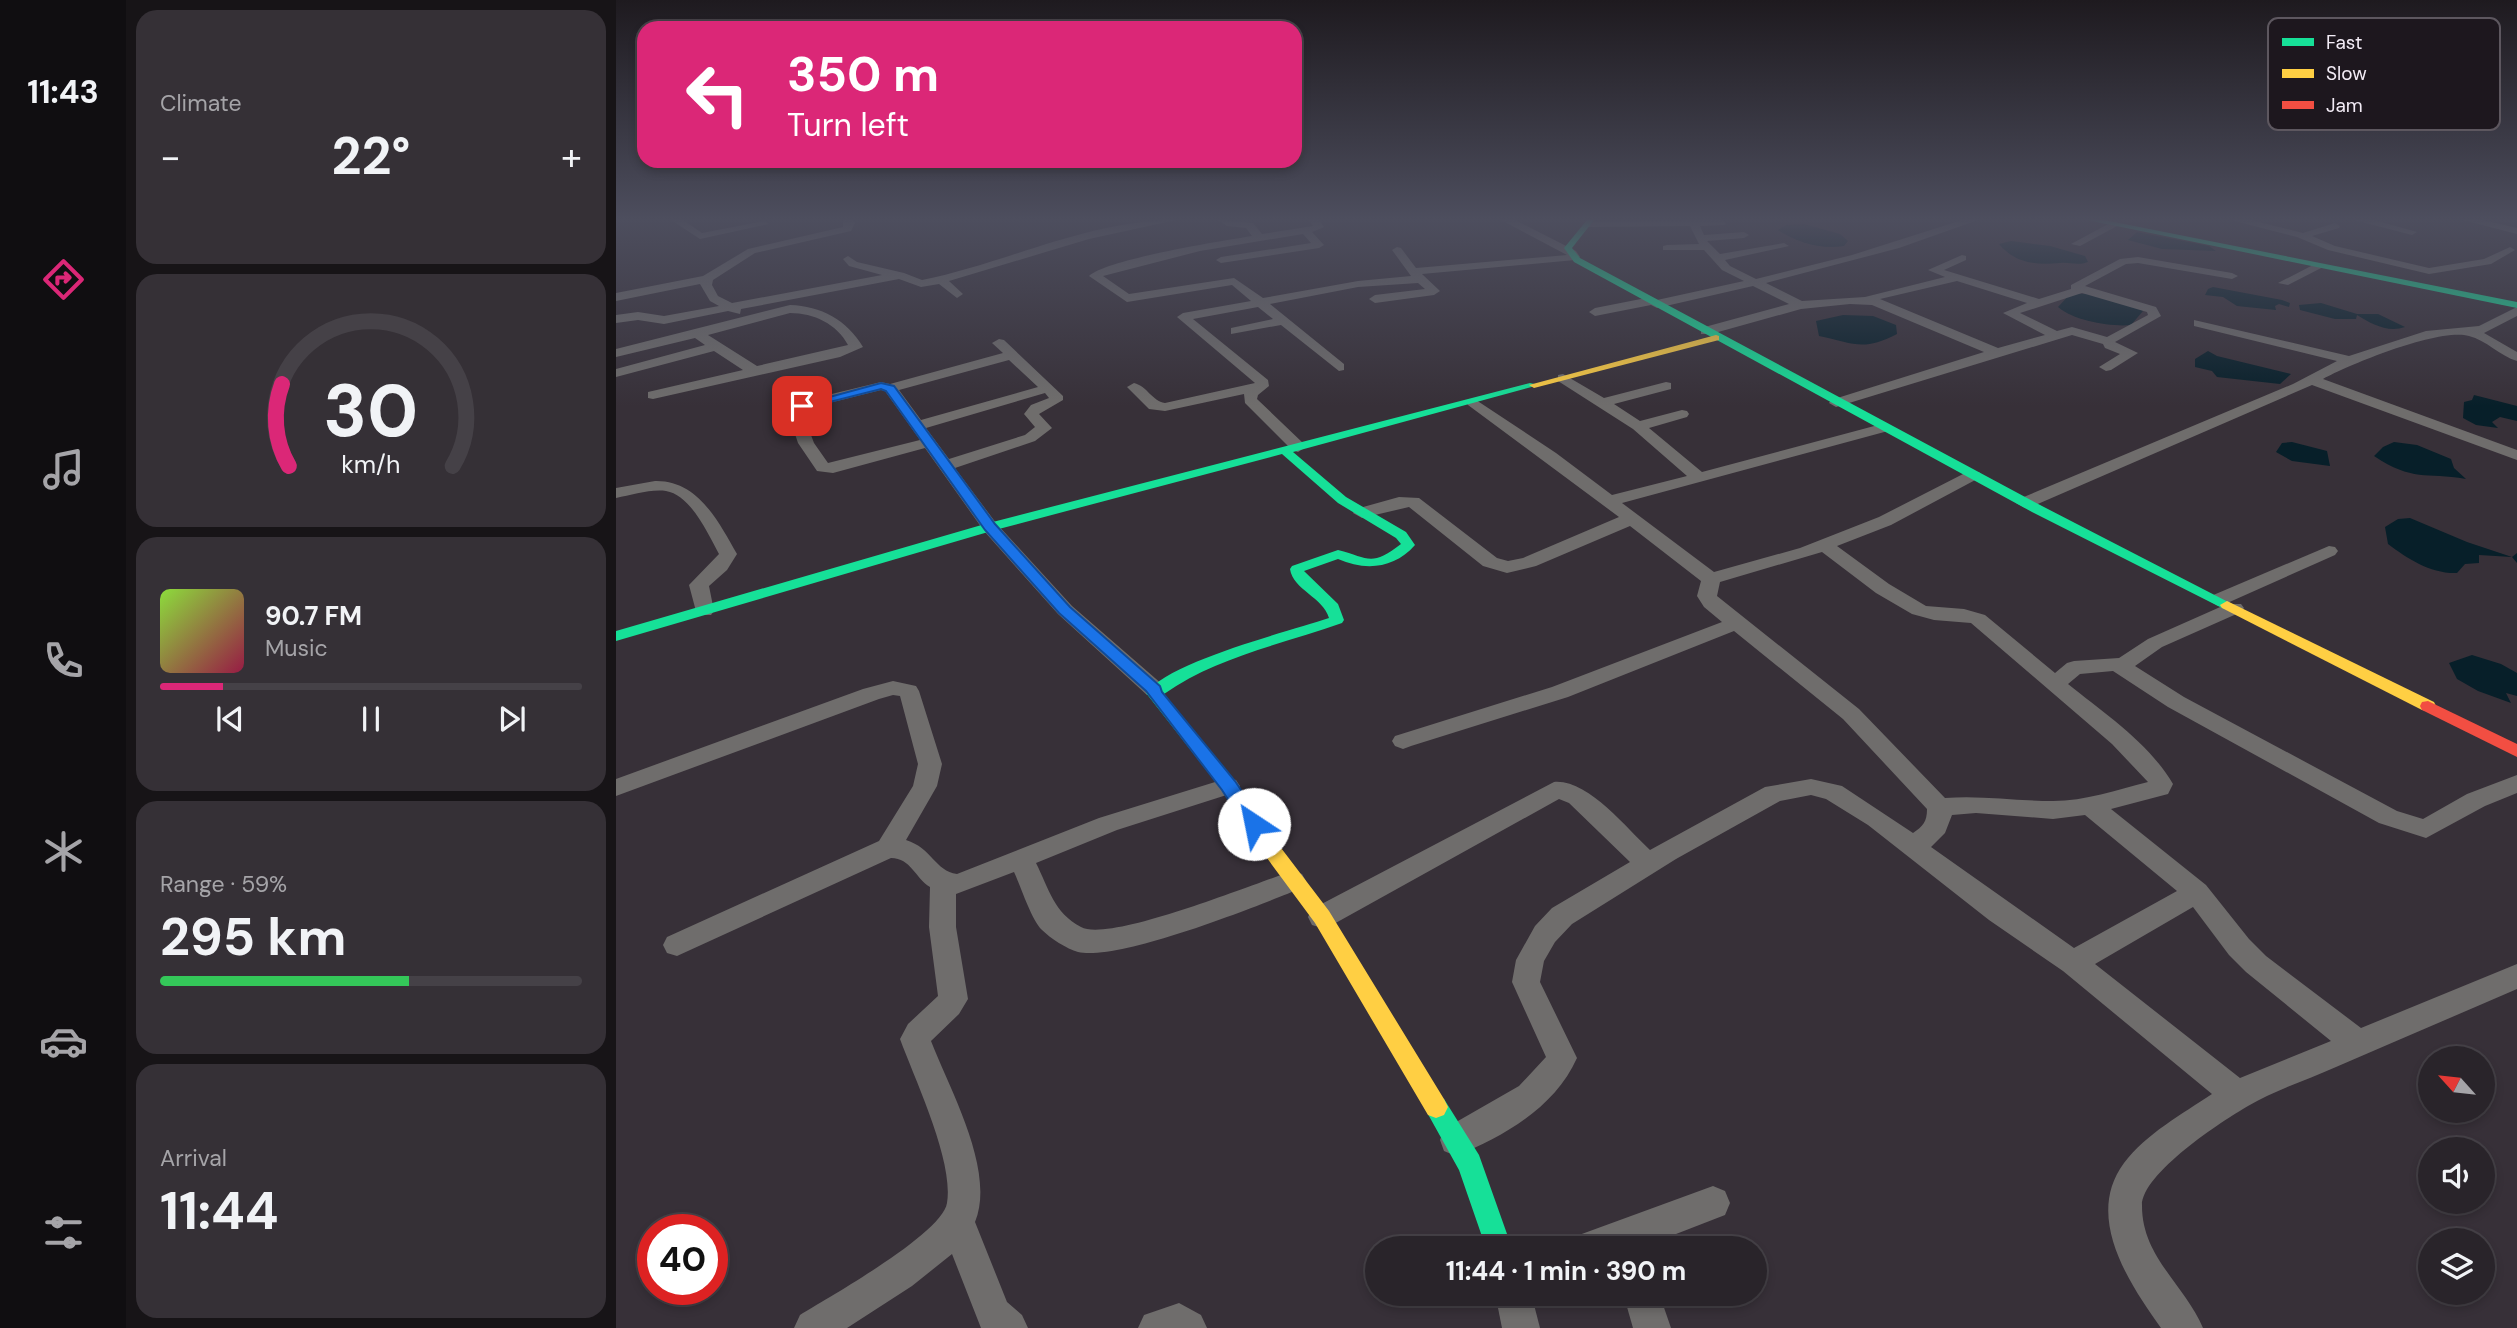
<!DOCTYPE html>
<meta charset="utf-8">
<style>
body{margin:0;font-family:"DM Sans",sans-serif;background:#353036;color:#f1f3f6;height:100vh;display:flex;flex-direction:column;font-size:26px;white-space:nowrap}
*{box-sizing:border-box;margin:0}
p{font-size:23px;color:#a5a4a8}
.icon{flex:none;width:38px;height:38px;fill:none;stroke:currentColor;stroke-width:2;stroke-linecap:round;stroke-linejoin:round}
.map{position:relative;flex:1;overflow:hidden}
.side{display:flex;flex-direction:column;gap:10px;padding:10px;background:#171417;width:490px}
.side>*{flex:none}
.guide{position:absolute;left:21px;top:21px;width:665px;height:147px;border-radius:21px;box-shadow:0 4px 10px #0003,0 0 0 2px #454147;background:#db2777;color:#fff;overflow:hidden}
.needle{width:46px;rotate:297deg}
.controls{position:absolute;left:1802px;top:1046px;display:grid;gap:14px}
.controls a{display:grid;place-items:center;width:77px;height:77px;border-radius:50%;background:#29242a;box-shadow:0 4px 10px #0003,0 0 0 2px #454147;font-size:35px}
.speed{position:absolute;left:21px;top:1214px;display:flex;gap:14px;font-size:35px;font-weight:700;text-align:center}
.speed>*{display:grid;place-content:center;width:91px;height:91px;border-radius:50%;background:#29242a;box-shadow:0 4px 10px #0003,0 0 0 2px #454147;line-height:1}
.speed .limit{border:10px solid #d22;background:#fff;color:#111}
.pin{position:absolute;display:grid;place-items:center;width:60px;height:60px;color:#fff;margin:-30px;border-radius:14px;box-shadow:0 4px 10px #0006}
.me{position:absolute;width:77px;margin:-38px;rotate:326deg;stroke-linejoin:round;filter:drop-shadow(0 0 5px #0008)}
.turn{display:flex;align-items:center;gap:24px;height:147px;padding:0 35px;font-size:32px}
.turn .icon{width:91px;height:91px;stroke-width:2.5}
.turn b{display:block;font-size:49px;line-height:60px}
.big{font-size:52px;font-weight:700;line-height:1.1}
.side .tile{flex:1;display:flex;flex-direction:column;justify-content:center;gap:10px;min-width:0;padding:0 24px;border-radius:21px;background:#353036}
.side .dial{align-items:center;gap:0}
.dial svg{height:182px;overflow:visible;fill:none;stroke:#454147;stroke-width:7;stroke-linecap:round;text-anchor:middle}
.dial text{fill:#f1f3f6;stroke:none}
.song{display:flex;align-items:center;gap:21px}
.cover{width:84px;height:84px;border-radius:10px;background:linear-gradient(135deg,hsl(90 70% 55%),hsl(340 70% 35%))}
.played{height:7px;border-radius:4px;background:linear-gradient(90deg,#db2777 15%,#454147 15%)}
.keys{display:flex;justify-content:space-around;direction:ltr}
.heat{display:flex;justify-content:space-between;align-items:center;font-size:38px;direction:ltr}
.charge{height:10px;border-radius:5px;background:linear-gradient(90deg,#34c759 59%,#454147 0)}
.trip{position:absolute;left:749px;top:1236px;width:402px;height:70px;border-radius:35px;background:#29242a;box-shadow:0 4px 10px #0003,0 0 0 2px #454147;font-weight:700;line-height:70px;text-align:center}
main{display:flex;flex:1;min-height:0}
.dock{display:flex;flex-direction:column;width:126px;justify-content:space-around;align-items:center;background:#100e11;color:#a5a4a8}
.dock .icon{width:49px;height:49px}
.dock .on{color:#db2777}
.dock b{font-size:32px;color:#f1f3f6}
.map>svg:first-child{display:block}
.water{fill:#071f29}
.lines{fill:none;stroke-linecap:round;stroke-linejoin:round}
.street{fill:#6f6d6c;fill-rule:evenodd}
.fast{fill:#16e098;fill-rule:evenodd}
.slow{fill:#ffcf43;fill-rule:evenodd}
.jam{fill:#f24e42;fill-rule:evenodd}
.route{fill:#1a73e8;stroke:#114b97;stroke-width:2}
.key{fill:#1d171e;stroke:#5d575f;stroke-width:2}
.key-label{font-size:19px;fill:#f3ecf6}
</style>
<main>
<nav class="dock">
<b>11:43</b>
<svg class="icon on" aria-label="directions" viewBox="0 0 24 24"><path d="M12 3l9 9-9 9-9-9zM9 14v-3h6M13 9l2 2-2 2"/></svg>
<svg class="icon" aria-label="music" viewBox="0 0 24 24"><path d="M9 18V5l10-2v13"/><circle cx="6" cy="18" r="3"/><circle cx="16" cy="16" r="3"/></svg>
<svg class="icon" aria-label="phone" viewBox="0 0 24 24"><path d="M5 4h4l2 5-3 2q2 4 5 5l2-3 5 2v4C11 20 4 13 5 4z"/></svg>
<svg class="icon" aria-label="climate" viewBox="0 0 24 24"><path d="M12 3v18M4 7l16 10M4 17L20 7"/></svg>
<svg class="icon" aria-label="car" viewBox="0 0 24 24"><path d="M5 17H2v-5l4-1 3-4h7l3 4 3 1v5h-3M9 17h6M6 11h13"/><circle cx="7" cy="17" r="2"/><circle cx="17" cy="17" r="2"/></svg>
<svg class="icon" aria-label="filters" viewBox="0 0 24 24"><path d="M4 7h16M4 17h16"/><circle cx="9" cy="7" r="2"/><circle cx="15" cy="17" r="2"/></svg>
</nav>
<section class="side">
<div class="tile"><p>Climate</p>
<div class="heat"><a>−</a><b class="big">22°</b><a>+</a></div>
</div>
<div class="tile dial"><svg viewBox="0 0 100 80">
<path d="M14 69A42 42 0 1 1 86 69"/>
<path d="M14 69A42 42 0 0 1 11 33" stroke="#db2777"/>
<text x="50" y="56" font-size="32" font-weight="700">30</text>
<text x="50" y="72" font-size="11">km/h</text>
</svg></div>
<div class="tile">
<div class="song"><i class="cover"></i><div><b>90.7 FM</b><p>Music</p></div></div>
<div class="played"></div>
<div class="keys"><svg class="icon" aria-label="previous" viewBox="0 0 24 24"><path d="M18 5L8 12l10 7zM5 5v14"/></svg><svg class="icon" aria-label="pause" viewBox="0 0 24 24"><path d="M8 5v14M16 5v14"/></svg><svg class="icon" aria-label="next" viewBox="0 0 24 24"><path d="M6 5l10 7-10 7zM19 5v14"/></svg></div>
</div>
<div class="tile"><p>Range · 59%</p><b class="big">295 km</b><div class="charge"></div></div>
<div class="tile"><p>Arrival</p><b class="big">11:44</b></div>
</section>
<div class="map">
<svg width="1901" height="1328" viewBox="0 0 1901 1328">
<rect width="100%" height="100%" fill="#373038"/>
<g class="water">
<path d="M1188,224L1224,234L1232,241L1228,246C1205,250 1180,242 1162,230L1170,225Z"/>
<polygon points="1521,232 1593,246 1600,251 1546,249 1512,240"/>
<path d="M1395,241L1434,246L1469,256L1472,262C1462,266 1454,262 1444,263C1420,265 1400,264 1383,244Z"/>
<polygon points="1597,287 1666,300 1674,303 1673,307 1663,304 1659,306 1660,310 1621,306 1607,297 1589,295 1592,289"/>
<path d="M1455,293L1472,294L1523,307L1527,311L1515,325C1495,327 1458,321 1442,307Z"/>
<path d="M1705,303L1741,314H1762L1789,327C1772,333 1755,324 1741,315L1740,319H1719L1684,310L1683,305Z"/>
<path d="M1227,315L1257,316L1280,325L1281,334C1246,352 1238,343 1203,336L1200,321Z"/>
<polygon points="1592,351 1601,356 1675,374 1664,384 1601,377 1596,371 1579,367 1579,359"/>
<polygon points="1858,395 1901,406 1901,421 1884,417 1876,422 1882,428 1860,425 1847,418 1848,402 1856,400"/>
<polygon points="1676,442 1711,451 1714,466 1676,461 1660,452 1666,443"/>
<path d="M1778,442L1801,445L1835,459L1838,468L1850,479C1809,472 1797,482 1758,456L1767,447Z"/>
<path d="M1794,518L1851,542L1896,557L1901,553V563L1896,557L1863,555V563L1849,564L1841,573C1815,574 1792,559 1772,544L1769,527L1782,519Z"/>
<polygon points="1856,655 1885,664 1901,673 1901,696 1890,693 1895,703 1862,691 1841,679 1833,663"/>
</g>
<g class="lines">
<g class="street">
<polygon points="55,220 67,220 86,233 148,221 153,224 84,239"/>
<path d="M227,220H237L239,223L235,231L139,253L97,280L96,285L102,296L116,303L266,275L233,266L227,259L232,256L241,262L288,273L306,280C391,263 472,220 560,220L473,239L333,281L347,294L341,298L323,284L305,287L283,279L125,309L124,314L112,311L48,324L22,320L0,323V315L22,312L48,316L103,306L94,301L84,284L0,301V293L87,276L132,249L227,227Z"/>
<path d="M602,220L637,223L646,234L697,226L693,220H703L708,227L696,232L708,245L703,248L605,263L600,260L605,257L695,243L687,234L584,251L487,276L513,294L618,278L647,298L742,281L795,276L776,250L781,247L785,248L800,268L951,255L885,220H899L960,251L964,257L959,260L806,274L824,291L818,295L759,303L753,299L759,295L809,289L802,283L742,287L654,304L728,364V370L723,371L665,325L615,334V328L657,319L642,307L577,319L652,380L653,386L642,395L641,399L688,444L690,447L682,452L676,450L629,403L628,394L549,411L533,409L511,387L518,383C531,386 536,401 549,403L639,383L561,317L567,313L635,301L616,285L511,302L473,276C491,259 606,241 636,236L630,228L611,226Z"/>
<path d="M1107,220L1110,223L1109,225L1084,226L1088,235L1128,232L1133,235L1128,238L1091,241L1104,254L1168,243L1173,246L1109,260L1114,266L1140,279L1236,255L1346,220H1362L1283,248L1150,283L1186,301L1249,297L1329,277L1312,270L1346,255L1350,256V260L1328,270L1423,299L1455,289V285L1504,259L1522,257L1616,273L1622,276L1616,279L1522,263L1510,264L1469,286L1540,307L1545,316L1499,342L1522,353L1495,370L1490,371L1483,367L1504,354L1489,348L1487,344L1456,335L1220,407L1213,403L1215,400L1368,352L1256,305L1234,304L1185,309L1095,334H1085V328L1173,304L1137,286L1041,308L1035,305L979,316L973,312L979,308L1035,297L1041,300L1128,281L1106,270L1088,250H1047V246L1051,245L1083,244L1074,226L973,227L969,226V222ZM1341,281L1411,303L1387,313L1429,335L1382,348L1264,299ZM1466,293L1531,312L1532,315L1491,337L1456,327L1441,331L1404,313Z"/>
<polygon points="1615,220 1635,220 1687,233 1719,223 1724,226 1723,228 1696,236 1719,246 1813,268 1868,259 1894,247 1899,250 1875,264 1813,274 1712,250 1681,237"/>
<polygon points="1738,220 1758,220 1801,232 1796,235"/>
<polygon points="1847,220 1867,220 1901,228 1901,234"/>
<polygon points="1494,223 1503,225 1464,246 1455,244"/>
<polygon points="1699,264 1709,266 1672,285 1662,283"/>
<path d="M174,305C205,306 231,320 247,347L224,357L37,399L32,398V392L127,370L98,351L0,377V369L89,345L79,338L0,357V349ZM174,313C198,313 221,324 232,345L141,366L92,335Z"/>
<path d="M1901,307V316L1868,333L1901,352V361C1884,356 1870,340 1853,336C1822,328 1735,364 1707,379L1901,450V460L1696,385L1415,507L1409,508L1400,503L1403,499L1677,384L1721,361L1578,326V320L1733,356L1810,331L1863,326Z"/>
<path d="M383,339L388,340L447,396V400L423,414L436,428L419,441L339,468L380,523L456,606L547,685L550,690L547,695H531L442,614L368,531L309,448L217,473L201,471L182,443L172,413L187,401L265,382L274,384L387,353L376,343ZM393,360L422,387L305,420L283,390ZM265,390L269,391L304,440L212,463L198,443L187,414L197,407ZM429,393L433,398L415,405L408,414L419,427L409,435L333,459L310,428Z"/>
<path d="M947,374L988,398L1050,382L1055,383V389L998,404L1024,421L1066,410L1071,411L1073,414L1071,417L1033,428L1086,472L1262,425H1272L1275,428L1272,431L1006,503L1098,572L1184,548L1263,517L1351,472H1363L1365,475L1363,478L1275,525L1221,546L1273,584L1310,606L1348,609L1369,615L1439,673L1451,663L1458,661L1503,658L1532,639L1611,604H1625L1628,608L1625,612L1546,647L1519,666L1568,697L1781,811L1807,819L1851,794L1901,775V793L1869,806L1810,838L1763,823L1552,707L1497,671L1464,674L1452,684C1488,713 1533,743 1557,784L1552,794L1495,809L1590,885L1633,939L1650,956L1745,1028L1901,964V989C1841,1015 1780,1041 1720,1067C1691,1080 1659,1090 1632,1106C1606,1121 1525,1174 1526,1206C1526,1257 1569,1285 1587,1328H1545C1513,1283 1468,1217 1508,1163C1530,1134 1566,1114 1596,1094L1447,971L1373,920L1252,825L1210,799L1195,795L1164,801L1060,859L956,924L939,942L928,961L924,982L961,1058C939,1107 889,1136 840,1156L828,1151L824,1140L828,1129L903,1086L930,1057L896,982L900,960L919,926L936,908L1014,862L953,803L943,799L716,925L706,928L696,925L692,917L696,909L938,782C972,779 1010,828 1034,850L1149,787L1195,779L1226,786L1297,833C1307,826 1311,822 1311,809L1227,719L1118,631L952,697L795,746L787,749L779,746L776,741L779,736L936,687L1106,622L1088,607L1081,596L1085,581L1014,526L920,566L891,573L867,566L793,507L746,518L737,513L740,509L783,497L803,498L881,558L892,561L907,558L1003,517L852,405L850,402L857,398L940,453L996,495L1071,476L1017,429L942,381V375ZM1206,552L1260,593L1296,614L1318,620L1355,623L1496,744L1532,782C1501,790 1469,801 1437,801C1400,801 1365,795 1329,798L1243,709L1101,596L1104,582ZM1360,813L1437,819L1469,815L1561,891L1458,948L1315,847L1329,833L1336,815ZM1577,907L1613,955L1630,972L1715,1041L1624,1078L1479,964Z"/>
<path d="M39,481C82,480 102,521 121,554L111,570L93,586L98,611L95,615H81L73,585L103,554C92,534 75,495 50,491C34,489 16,495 0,498V488Z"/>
<polygon points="1713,546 1719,547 1722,551 1719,555 1609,604 1602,606 1592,600 1595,596"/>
<path d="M277,681L300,686L303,691L326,764L321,786L290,840C316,848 319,871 341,874L483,818L612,778L620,780L624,786L620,792L501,830L420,863C433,889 438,913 465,927C494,943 641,882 677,871L686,874L690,881L686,888C641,906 505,961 462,952C451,949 434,938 426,930C415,919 405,887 398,872L340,894V927L352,999L343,1014L315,1041C334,1090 380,1171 359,1222L391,1302L406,1315L412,1328H365L336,1254L296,1286L231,1328H178L184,1315C213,1297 326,1234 331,1203C338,1161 299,1080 284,1039L292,1024L322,996L313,927L314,887C299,878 295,858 275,858L61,956L51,953L47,945L51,937L263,841L297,786L302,764L284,696L277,695L263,699L0,796V779L247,689Z"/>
<polygon points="1097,1186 1109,1191 1114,1203 1109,1215 1024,1248 958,1248 963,1235"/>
<polygon points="879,1293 915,1293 924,1328 886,1328"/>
<polygon points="1007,1293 1043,1293 1055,1328 1017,1328"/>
<polygon points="563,1303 585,1315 591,1328 522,1328 528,1315"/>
</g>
<g class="fast">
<polygon points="971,220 978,220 956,248 964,258 1426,506 1618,605 1611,609 1606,608 1416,512 958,262 948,248"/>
<polygon points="1471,220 1488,220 1901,302 1901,308"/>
<path d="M914,383L923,385L677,452L730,497L790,532L799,545C778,569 749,571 722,559L688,571L722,604L728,620L726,623C667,644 600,657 548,694L618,782L659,840L662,845L659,850L652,852L645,850L606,790L530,693C554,661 671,632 713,618C707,597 677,590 674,569L676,566L722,550C753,558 755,567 785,544L780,538L722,503L666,454L379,530L0,641V631L369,524Z"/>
<polygon points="820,1096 828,1099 863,1155 896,1248 870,1248 843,1170 808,1107 812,1099"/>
</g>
<g class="slow">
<polygon points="1100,335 1103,336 1103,340 918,388 913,385"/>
<polygon points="1611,601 1818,702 1820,706 1812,711 1806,710 1606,608 1604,605"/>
<polygon points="652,838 659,840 713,911 828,1099 832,1107 828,1115 820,1118 812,1115 699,923 645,850 642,845 645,840"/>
</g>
<polygon class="jam" points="1812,701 1901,744 1901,757 1806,710 1804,706 1806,702"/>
</g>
<linearGradient id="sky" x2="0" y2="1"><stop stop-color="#1e1a1f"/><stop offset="0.54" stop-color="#4d4e5e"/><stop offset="1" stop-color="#4d4e5e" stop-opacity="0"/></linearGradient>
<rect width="1901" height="406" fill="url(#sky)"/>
<polygon class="route" points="265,383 278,386 379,524 454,607 544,686 546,692 619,781 648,824 645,829 631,829 606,790 530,691 443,613 369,530 270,391 265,389 186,409 180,406"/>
<rect x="1652" y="18" width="232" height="112" rx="10" class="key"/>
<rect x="1666" y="38" width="32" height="8" fill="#16e098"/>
<rect x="1666" y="69" width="32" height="9" fill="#ffcf43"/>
<rect x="1666" y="101" width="32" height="8" fill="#f24e42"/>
<g class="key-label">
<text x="1710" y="49">Fast</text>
<text x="1710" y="80">Slow</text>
<text x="1710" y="112">Jam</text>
</g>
</svg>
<div class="controls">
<a><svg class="needle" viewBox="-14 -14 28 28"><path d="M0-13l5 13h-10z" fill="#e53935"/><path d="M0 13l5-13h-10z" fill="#a5a4a8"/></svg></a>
<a><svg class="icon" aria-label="sound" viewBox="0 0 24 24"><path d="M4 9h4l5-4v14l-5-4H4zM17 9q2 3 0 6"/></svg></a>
<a><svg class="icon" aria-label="layers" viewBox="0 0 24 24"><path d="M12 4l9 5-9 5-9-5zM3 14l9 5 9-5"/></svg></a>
</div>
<div class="speed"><div class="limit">40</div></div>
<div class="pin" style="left:186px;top:406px;background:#d93025"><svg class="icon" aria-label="arrive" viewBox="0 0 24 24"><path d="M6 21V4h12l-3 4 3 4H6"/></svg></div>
<svg class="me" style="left:638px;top:824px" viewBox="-20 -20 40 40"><circle r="19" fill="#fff"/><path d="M0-13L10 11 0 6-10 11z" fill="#1a73e8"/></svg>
<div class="trip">11:44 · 1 min · 390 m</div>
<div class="guide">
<div class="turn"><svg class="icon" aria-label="left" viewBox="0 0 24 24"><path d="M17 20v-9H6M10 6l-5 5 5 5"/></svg><div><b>350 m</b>Turn left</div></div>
</div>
</div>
</main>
